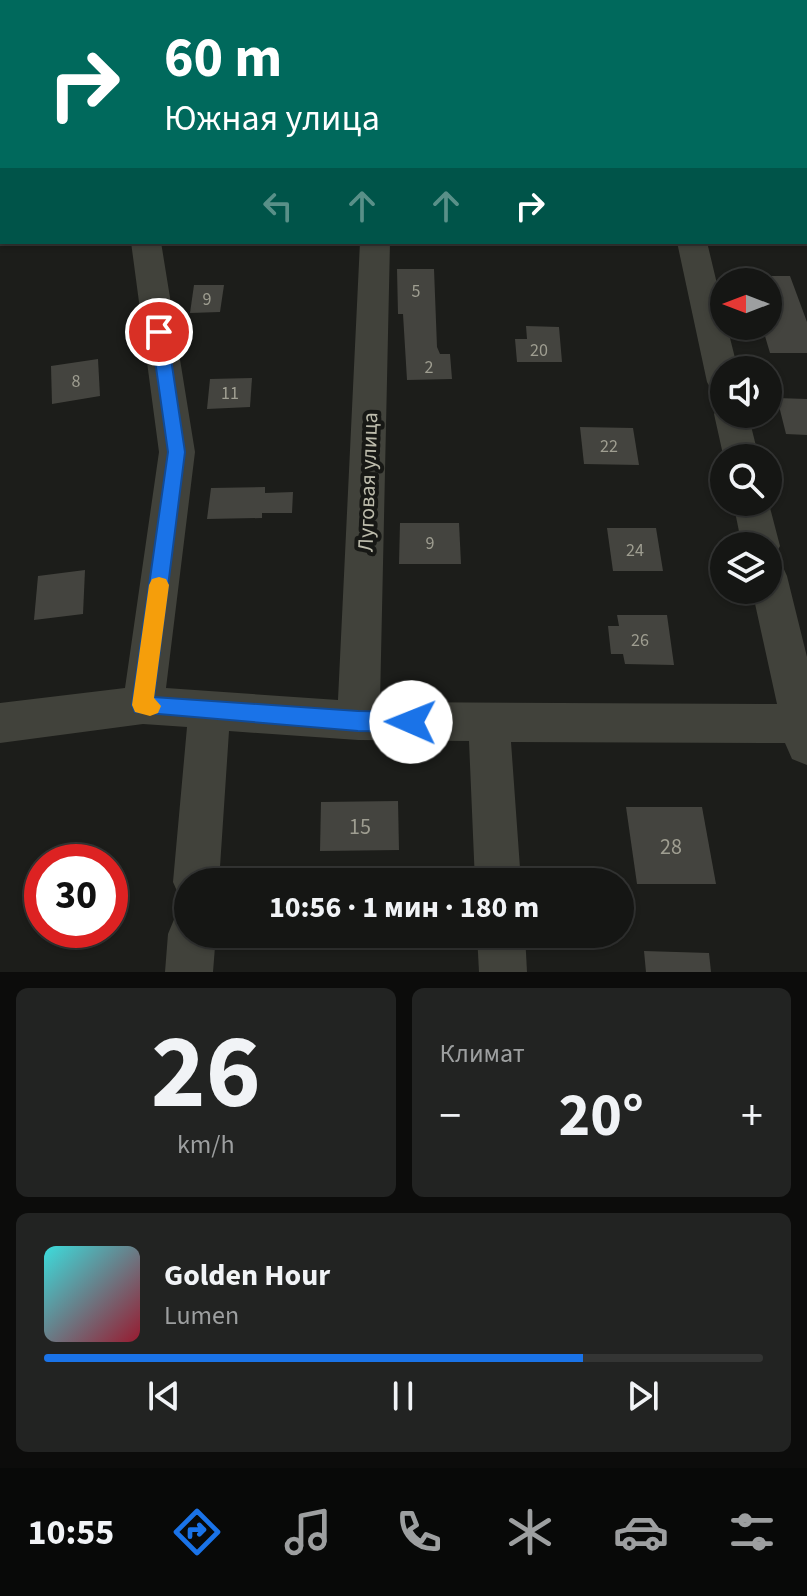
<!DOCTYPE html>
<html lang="ru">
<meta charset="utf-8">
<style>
body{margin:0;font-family:"Source Sans 3",sans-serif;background:#222322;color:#f1f3f6;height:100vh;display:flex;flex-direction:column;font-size:30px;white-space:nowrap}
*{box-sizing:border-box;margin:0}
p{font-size:26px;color:#9d9fa0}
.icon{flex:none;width:44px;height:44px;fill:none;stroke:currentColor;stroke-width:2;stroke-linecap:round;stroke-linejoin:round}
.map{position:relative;height:972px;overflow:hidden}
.sheet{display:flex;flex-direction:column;gap:16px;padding:16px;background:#0c0c0b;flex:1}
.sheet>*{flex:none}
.top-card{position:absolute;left:0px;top:0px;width:808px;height:244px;box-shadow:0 2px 6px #0004,0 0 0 2px #343534;background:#00695c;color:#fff;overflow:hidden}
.needle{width:52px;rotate:270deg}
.tools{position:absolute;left:710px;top:268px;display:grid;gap:16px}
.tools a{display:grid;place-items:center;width:72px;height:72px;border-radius:50%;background:#151614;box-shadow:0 2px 6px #0004,0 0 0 2px #343534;font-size:40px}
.speed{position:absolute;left:24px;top:844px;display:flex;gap:16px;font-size:40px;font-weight:700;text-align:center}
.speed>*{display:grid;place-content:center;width:104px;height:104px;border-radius:50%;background:#151614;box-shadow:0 2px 6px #0004,0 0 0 2px #343534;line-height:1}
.speed .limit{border:12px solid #d22;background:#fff;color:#111}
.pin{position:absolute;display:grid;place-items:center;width:68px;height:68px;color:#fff;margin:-34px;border:4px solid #fff;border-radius:50%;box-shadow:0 2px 8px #0007}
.me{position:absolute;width:88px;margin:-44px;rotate:271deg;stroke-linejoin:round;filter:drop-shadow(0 0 6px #0008)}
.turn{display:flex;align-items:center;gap:28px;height:168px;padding:0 32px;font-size:36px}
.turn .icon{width:104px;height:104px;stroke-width:2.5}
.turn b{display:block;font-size:56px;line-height:68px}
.lanes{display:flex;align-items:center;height:76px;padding:0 32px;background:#0003;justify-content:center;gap:40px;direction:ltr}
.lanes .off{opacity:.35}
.big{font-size:60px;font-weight:700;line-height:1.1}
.sheet .card{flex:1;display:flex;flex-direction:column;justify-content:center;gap:12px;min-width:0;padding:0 28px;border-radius:12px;background:#222322}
.sheet .dial{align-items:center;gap:0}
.dial b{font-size:104px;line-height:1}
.song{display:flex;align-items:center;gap:24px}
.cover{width:96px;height:96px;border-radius:12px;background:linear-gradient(135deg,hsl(180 70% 55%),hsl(350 70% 35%))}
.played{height:8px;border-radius:4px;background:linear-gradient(90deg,#1a73e8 75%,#343534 75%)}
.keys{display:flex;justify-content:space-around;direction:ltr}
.heat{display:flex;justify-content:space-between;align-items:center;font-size:44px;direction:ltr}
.sheet .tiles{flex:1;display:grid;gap:16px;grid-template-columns:1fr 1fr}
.card:last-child{grid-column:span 2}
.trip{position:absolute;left:174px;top:868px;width:460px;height:80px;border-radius:40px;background:#151614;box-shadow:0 2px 6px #0004,0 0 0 2px #343534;font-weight:700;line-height:80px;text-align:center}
.tab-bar{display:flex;height:128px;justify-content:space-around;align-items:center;background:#080908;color:#9d9fa0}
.tab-bar .icon{width:56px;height:56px}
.tab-bar .selected{color:#1a73e8}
.tab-bar b{font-size:36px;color:#f1f3f6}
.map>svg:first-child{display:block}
.building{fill:#44443f}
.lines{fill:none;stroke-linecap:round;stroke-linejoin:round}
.minor{fill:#41423b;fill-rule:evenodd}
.route{fill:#1a73e8;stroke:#114b97;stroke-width:2}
.slow{fill:#f59e0b}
.labels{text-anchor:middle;stroke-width:8;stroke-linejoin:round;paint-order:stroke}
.number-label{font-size:18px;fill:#9f9e91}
.street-label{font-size:22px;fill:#bdbcac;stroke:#171815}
.near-number-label{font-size:22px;fill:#9f9e91}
</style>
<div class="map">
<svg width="807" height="972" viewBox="0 0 807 972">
<rect width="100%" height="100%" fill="#1c1d1a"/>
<g class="building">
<polygon points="397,269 434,269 437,347 440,354 450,354 452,379 407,380 403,314 398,314"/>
<polygon points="768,276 790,276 807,322 807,353 770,353 762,326 768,326"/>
<polygon points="194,285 224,285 220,312 190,313"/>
<polygon points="526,326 559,327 562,362 517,362 515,339 527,339"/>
<polygon points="98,359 100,396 52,404 51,366"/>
<polygon points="252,378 250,407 207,409 210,379"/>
<polygon points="777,398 807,399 807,435 786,434"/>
<polygon points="580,427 633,428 639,465 584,464"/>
<polygon points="265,487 265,493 293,492 292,513 262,513 262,518 207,519 211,488"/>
<polygon points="400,523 459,523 461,564 399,564"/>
<polygon points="607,528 656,528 663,571 613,571"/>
<polygon points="85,570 83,614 34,620 38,576"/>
<polygon points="617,615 667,615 674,665 625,664 623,654 611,654 608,626 619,626"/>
<polygon points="398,801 399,850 320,851 321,802"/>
<polygon points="626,807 702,807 716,884 637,884"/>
<polygon points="644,951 709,953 711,972 646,972"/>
</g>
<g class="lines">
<g class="minor">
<rect x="101" y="0" width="24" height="2"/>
<rect x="373" y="0" width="24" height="2"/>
<polygon points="624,0 648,0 649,2 625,2"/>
<polygon points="0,208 2,208 0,227"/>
<polygon points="131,242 161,242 195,452 166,688 338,700 360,242 390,242 380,702 777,704 752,590 768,590 768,560 782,565 787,576 807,657 807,765 792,759 785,743 511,742 521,882 475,882 469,741 358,740 229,731 219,882 188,882 188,902 180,898 173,882 187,727 143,724 0,743 0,703 125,688 159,452"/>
<polygon points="677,242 707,242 724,313 724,326 727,326 738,370 724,370 724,394 712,391 707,382"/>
<polygon points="724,403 724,414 748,414 759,458 724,459 714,414 719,405"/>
<polygon points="768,500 780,546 774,557 768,559 768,546 742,546 733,502"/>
<polygon points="188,912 188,934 216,934 213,972 165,972 168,934 175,917"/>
<polygon points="477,934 525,934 527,972 479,972"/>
</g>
</g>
<polygon class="route" points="159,327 167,332 185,452 154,697 358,711 411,712 418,715 421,722 418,729 411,732 358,731 135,712 132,705 168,452 151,332"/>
<polygon class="slow" points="159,577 166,579 169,585 154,698 161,706 158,713 150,716 135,712 132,705 149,585 152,579"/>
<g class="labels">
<g class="number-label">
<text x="416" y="297">5</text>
<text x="207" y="305">9</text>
<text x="539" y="356">20</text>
<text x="429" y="373">2</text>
<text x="76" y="387">8</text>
<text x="230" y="399">11</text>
<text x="609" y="452">22</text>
<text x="430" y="549">9</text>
<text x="635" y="556">24</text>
<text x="640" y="646">26</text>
</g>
<g class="street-label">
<text transform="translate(367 482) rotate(-88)" y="8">Луговая улица</text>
</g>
<g class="near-number-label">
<text x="360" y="834">15</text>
<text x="671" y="854">28</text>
</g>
</g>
</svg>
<div class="tools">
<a><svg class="needle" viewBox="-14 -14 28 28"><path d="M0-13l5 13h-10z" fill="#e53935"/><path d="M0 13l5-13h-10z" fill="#9d9fa0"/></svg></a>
<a><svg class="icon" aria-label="sound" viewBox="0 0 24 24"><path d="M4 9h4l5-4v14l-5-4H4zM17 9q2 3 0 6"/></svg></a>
<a><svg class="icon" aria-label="search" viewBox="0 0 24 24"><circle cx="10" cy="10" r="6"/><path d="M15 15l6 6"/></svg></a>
<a><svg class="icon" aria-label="layers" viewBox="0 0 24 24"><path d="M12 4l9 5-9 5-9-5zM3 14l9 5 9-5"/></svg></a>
</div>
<div class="speed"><div class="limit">30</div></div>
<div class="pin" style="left:159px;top:332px;background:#d93025"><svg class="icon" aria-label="arrive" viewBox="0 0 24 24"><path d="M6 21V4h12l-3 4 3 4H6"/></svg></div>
<svg class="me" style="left:411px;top:722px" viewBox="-20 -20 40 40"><circle r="19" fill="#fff"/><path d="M0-13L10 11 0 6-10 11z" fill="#1a73e8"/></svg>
<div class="trip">10:56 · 1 мин · 180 m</div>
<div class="top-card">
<div class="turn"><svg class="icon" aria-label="right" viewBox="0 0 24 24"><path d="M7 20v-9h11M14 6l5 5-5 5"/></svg><div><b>60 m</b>Южная улица</div></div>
<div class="lanes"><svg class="icon off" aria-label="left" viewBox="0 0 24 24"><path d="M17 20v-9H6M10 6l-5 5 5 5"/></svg><svg class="icon off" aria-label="ahead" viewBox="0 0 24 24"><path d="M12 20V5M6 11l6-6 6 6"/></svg><svg class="icon off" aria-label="ahead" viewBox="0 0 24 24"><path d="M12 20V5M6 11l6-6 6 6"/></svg><svg class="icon" aria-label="right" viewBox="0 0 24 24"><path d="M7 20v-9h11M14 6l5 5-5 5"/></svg></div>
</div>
</div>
<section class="sheet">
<div class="tiles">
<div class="card dial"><b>26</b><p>km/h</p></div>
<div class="card"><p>Климат</p>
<div class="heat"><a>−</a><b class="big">20°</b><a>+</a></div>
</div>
<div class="card">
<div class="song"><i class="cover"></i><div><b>Golden Hour</b><p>Lumen</p></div></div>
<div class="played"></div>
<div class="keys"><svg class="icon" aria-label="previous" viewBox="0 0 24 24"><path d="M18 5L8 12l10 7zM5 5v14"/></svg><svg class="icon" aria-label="pause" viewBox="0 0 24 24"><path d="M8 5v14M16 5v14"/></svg><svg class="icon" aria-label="next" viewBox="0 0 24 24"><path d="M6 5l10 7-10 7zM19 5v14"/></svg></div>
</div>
</div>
</section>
<nav class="tab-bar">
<b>10:55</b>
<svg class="icon selected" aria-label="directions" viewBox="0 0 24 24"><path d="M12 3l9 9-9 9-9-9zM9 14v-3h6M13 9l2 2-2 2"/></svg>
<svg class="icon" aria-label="music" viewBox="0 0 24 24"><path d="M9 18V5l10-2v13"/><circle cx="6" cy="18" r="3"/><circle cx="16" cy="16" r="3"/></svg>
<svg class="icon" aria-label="phone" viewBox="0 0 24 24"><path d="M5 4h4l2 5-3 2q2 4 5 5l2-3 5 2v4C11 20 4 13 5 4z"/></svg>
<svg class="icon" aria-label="climate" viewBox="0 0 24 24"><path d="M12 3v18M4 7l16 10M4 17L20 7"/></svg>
<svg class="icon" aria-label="car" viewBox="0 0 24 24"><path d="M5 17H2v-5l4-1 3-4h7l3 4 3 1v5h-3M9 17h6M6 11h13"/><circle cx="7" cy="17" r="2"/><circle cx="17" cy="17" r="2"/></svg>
<svg class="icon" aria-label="filters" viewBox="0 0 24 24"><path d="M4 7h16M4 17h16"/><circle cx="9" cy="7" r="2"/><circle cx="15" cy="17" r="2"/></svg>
</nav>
